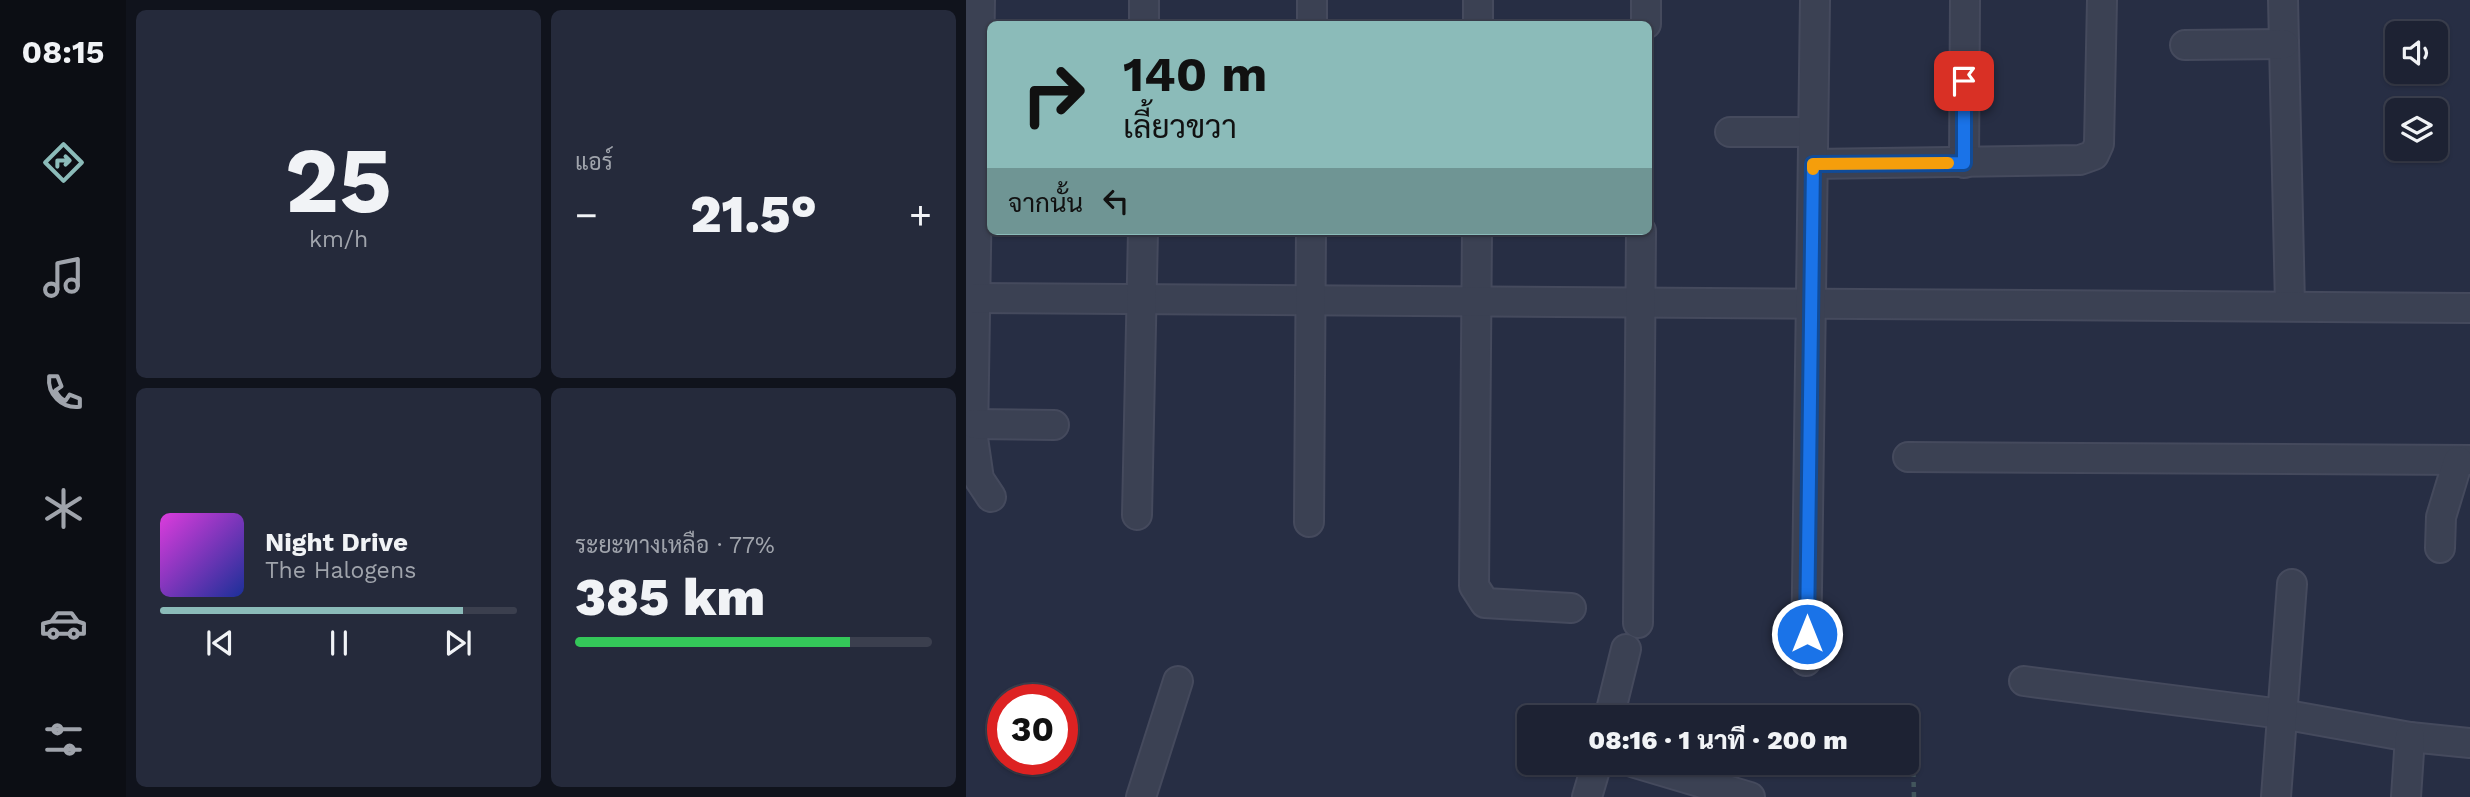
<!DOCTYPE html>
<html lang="th">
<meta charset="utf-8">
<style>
body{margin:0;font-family:"Work Sans",Sarabun,sans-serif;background:#252a3b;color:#f1f3f6;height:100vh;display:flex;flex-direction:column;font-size:26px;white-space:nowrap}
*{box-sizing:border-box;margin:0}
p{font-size:23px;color:#a0a4ac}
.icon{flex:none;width:38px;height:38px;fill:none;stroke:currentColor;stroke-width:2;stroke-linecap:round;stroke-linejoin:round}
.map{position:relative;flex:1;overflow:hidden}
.details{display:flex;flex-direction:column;gap:10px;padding:10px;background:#10131c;width:840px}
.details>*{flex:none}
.hud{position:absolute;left:21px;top:21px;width:665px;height:214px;border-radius:10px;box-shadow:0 2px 5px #0004,0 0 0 2px #3b3f4e;background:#8bbbb9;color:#111;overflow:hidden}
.controls{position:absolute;left:1419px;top:21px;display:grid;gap:14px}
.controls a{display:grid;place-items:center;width:63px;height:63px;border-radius:10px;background:#1d2233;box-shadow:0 2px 5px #0004,0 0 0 2px #3b3f4e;font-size:35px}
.speed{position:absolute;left:21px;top:684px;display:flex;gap:14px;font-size:35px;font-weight:700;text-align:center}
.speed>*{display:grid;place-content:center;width:91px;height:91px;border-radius:50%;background:#1d2233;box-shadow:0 2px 5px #0004,0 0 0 2px #3b3f4e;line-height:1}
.speed .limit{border:10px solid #d22;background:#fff;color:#111}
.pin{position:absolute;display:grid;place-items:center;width:60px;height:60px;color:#fff;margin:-30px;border-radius:14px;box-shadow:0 4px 10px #0006}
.me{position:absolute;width:77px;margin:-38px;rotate:0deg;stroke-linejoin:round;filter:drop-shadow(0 0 5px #0008)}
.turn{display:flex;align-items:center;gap:24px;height:147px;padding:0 21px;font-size:32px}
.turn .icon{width:91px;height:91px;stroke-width:2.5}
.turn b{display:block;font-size:49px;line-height:60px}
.then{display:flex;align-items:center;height:66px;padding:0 21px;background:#0003;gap:14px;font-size:26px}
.big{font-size:52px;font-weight:800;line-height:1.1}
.details .card{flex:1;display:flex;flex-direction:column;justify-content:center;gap:10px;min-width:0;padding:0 24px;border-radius:10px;background:#252a3b}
.details .dial{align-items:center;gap:0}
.dial b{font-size:91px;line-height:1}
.song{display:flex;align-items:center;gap:21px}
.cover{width:84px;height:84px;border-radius:10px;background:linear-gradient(135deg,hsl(300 70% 55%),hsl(230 70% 35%))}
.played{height:7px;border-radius:4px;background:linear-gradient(90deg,#8bbbb9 85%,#3b3f4e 85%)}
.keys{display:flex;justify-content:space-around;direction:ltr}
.heat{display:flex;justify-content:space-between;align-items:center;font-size:38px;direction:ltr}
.charge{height:10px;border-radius:5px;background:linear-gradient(90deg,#34c759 77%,#3b3f4e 0)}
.details .tiles{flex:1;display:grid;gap:10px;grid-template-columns:repeat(2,1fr)}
.trip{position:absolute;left:551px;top:705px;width:402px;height:70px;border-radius:10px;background:#1d2233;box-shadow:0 2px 5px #0004,0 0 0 2px #3b3f4e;font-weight:800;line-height:70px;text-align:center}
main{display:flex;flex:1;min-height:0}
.tabs{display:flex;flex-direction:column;width:126px;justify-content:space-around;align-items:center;background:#0c0e14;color:#a0a4ac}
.tabs .icon{width:49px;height:49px}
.tabs .active{color:#8bbbb9}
.tabs b{font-size:32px;color:#f1f3f6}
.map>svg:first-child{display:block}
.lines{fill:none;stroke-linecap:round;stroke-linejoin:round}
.minor-casing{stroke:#454a5d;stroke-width:32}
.path{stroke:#42555c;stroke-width:4.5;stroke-dasharray:5 5;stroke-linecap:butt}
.minor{stroke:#3b4153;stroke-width:28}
.route-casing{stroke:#114b97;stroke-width:18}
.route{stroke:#1a73e8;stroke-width:12}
.slow{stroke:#f59e0b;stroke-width:12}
</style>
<main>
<nav class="tabs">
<b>08:15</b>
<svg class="icon active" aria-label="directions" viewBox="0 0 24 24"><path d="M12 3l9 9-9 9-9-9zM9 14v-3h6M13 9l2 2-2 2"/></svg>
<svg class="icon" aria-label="music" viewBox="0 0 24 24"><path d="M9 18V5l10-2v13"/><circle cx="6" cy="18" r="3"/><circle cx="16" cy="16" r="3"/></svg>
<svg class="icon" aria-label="phone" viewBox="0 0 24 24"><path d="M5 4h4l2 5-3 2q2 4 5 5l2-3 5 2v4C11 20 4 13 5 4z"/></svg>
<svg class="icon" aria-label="climate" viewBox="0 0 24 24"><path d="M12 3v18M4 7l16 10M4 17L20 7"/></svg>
<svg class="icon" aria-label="car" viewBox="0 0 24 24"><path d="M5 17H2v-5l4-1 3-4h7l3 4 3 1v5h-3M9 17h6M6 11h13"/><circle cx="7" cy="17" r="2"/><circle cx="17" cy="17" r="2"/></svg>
<svg class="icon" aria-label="filters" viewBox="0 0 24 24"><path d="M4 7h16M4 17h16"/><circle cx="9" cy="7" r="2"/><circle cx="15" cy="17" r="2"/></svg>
</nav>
<section class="details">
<div class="tiles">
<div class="card dial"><b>25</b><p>km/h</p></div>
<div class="card"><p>แอร์</p>
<div class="heat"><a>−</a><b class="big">21.5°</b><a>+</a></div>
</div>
<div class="card">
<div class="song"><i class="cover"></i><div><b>Night Drive</b><p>The Halogens</p></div></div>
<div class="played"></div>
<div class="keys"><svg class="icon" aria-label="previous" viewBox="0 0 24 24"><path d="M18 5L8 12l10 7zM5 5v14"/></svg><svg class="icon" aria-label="pause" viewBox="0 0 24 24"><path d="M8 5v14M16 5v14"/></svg><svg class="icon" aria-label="next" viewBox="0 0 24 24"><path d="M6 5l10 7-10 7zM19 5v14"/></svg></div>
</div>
<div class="card"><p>ระยะทางเหลือ · 77%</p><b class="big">385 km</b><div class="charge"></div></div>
</div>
</section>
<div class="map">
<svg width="1504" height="797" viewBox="0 0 1504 797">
<rect width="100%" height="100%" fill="#272e44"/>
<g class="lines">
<defs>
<g id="minor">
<polyline points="14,0 7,438 13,479 25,497"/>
<polyline points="1317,0 1324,305"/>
<polyline points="178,24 178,0"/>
<polyline points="346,24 346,0"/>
<polyline points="512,24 512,0"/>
<polyline points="680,24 680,0"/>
<polyline points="1219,45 1318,44"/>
<polyline points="764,132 847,132"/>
<polyline points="998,163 999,0"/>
<polyline points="847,164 1114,160 1128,155 1133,144 1136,0"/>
<polyline points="511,231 508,586 519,603 605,608"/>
<polyline points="0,298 1504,308"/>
<polyline points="8,424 88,425"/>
<polyline points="942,457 1504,460"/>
<polyline points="171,515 177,231"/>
<polyline points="343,522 345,231"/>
<polyline points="1474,548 1475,517 1492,461"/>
<polyline points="672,623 675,231"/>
<polyline points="840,661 849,0"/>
<polyline points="1058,681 1316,714 1444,737 1504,743"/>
<polyline points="643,718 660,649"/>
<polyline points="669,763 784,797"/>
<polyline points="175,797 212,681"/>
<polyline points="621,797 631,763"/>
<polyline points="1310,797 1326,584"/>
<polyline points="1440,797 1444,737"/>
</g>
</defs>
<use href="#minor" class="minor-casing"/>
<polyline class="path" points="948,797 947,760 951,723"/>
<use href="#minor" class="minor"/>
</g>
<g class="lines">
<defs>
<polyline id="route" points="841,634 847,164 998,163 998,81"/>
</defs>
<use href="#route" class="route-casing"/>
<use href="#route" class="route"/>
<polyline class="slow" points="847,169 847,164 982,163"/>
</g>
</svg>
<div class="controls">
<a><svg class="icon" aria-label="sound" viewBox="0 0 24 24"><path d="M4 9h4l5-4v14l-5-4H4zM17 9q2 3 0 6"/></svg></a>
<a><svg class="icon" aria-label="layers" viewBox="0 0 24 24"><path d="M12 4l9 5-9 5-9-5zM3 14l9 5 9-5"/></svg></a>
</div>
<div class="speed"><div class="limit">30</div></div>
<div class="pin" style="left:998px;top:81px;background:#d93025"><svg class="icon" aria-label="arrive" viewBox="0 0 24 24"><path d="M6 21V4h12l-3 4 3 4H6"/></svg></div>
<svg class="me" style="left:841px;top:634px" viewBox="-20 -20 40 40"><circle r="17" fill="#1a73e8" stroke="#fff" stroke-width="3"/><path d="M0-11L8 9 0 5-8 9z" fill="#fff"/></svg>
<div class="trip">08:16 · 1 นาที · 200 m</div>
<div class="hud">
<div class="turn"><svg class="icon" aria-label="right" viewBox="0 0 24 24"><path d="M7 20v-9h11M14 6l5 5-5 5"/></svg><div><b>140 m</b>เลี้ยวขวา</div></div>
<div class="then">จากนั้น<svg class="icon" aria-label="left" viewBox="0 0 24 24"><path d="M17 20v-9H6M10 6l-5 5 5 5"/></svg></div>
</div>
</div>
</main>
